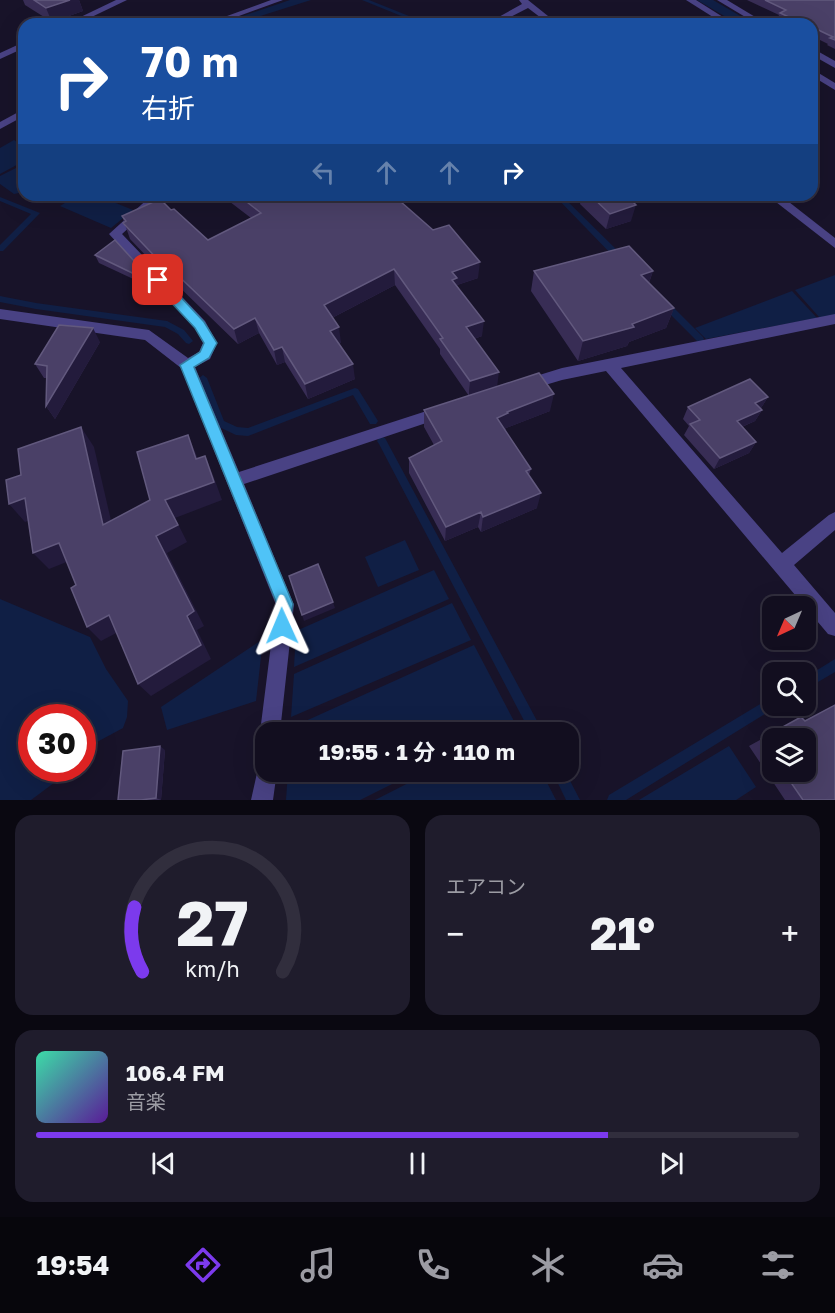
<!DOCTYPE html>
<html lang="ja">
<meta charset="utf-8">
<style>
body{margin:0;font-family:"Golos Text","Noto Sans JP",sans-serif;background:#1f1c2c;color:#f1f3f6;height:100vh;display:flex;flex-direction:column;font-size:22px;white-space:nowrap}
*{box-sizing:border-box;margin:0}
p{font-size:20px;color:#9c9ca4}
.icon{flex:none;width:33px;height:33px;fill:none;stroke:currentColor;stroke-width:2;stroke-linecap:round;stroke-linejoin:round}
.map{position:relative;height:800px;overflow:hidden}
.side{display:flex;flex-direction:column;gap:15px;padding:15px;background:#0a0811;flex:1}
.side>*{flex:none}
.top-card{position:absolute;left:18px;top:18px;width:800px;height:183px;border-radius:18px;box-shadow:0 6px 24px #0002,0 0 0 2px #312e3d;background:#1a4fa0;color:#fff;overflow:hidden}
.needle{width:39px;rotate:224deg}
.buttons{position:absolute;left:762px;top:596px;display:grid;gap:12px}
.buttons a{display:grid;place-items:center;width:54px;height:54px;border-radius:12px;background:#120e1f;box-shadow:0 6px 24px #0002,0 0 0 2px #312e3d;font-size:30px}
.speed{position:absolute;left:18px;top:704px;display:flex;gap:12px;font-size:30px;font-weight:700;text-align:center}
.speed>*{display:grid;place-content:center;width:78px;height:78px;border-radius:50%;background:#120e1f;box-shadow:0 6px 24px #0002,0 0 0 2px #312e3d;line-height:1}
.speed .limit{border:9px solid #d22;background:#fff;color:#111}
.pin{position:absolute;display:grid;place-items:center;width:51px;height:51px;color:#fff;margin:-26px;border-radius:12px;box-shadow:0 3px 9px #0006}
.me{position:absolute;width:66px;margin:-33px;rotate:359deg;stroke-linejoin:round;filter:drop-shadow(0 0 4px #0008)}
.turn{display:flex;align-items:center;gap:21px;height:126px;padding:0 24px;font-size:27px}
.turn .icon{width:78px;height:78px;stroke-width:2.5}
.turn b{display:block;font-size:42px;line-height:51px}
.lanes{display:flex;align-items:center;height:57px;padding:0 24px;background:#0003;justify-content:center;gap:30px;direction:ltr}
.lanes .off{opacity:.35}
.big{font-size:45px;font-weight:700;line-height:1.1}
.side .card{flex:1;display:flex;flex-direction:column;justify-content:center;gap:9px;min-width:0;padding:0 21px;border-radius:18px;background:#1f1c2c}
.side .dial{align-items:center;gap:0}
.dial svg{height:156px;overflow:visible;fill:none;stroke:#312e3d;stroke-width:7;stroke-linecap:round;text-anchor:middle}
.dial text{fill:#f1f3f6;stroke:none}
.song{display:flex;align-items:center;gap:18px}
.cover{width:72px;height:72px;border-radius:9px;background:linear-gradient(135deg,hsl(160 70% 55%),hsl(270 70% 35%))}
.played{height:6px;border-radius:3px;background:linear-gradient(90deg,#7c3aed 75%,#312e3d 75%)}
.keys{display:flex;justify-content:space-around;direction:ltr}
.heat{display:flex;justify-content:space-between;align-items:center;font-size:33px;direction:ltr}
.side .tiles{flex:1;display:grid;gap:15px;grid-template-columns:1fr 1fr}
.card:last-child{grid-column:span 2}
.trip{position:absolute;left:255px;top:722px;width:324px;height:60px;border-radius:18px;background:#120e1f;box-shadow:0 6px 24px #0002,0 0 0 2px #312e3d;font-weight:700;line-height:60px;text-align:center}
.tab-bar{display:flex;height:96px;justify-content:space-around;align-items:center;background:#07060c;color:#9c9ca4}
.tab-bar .icon{width:42px;height:42px}
.tab-bar .current{color:#7c3aed}
.tab-bar b{font-size:27px;color:#f1f3f6}
.map>svg:first-child{display:block}
.water{fill:#101f45}
.lines{fill:none;stroke-linecap:round;stroke-linejoin:round}
.stream{fill:#101f45;fill-rule:evenodd}
.minor{fill:#494284;fill-rule:evenodd}
.wall{fill:#382d55;fill-rule:evenodd}
.shaded-wall{fill:#231b3c}
.building{fill:#4a4067;stroke:#62597e;stroke-width:1.5}
.route{fill:#4fc3f7;stroke:#337fa1;stroke-width:1.5}
</style>
<div class="map">
<svg width="835" height="800" viewBox="0 0 835 800">
<rect width="100%" height="100%" fill="#181329"/>
<g class="water">
<polygon points="290,0 311,0 235,24 219,24"/>
<polygon points="697,0 713,0 754,24 738,24"/>
<polygon points="14,140 24,147 24,161 0,174 0,148"/>
<polygon points="24,164 24,192 14,194 0,184 0,176"/>
<polygon points="78,195 96,195 133,210 111,228 60,206"/>
<polygon points="835,275 835,315 820,318 795,290"/>
<polygon points="792,291 817,318 706,339 695,328"/>
<polygon points="405,540 419,570 378,587 365,557"/>
<polygon points="434,570 449,599 294,667 296,631"/>
<polygon points="0,599 90,637 106,669 128,701 127,717 123,728 97,742 83,761 82,717 32,717 32,768 74,768 31,800 0,800"/>
<polygon points="452,603 471,640 291,717 294,674"/>
<polygon points="263,639 256,701 167,730 161,707"/>
<polygon points="474,645 515,723 496,732 290,732 290,728"/>
<polygon points="729,746 756,787 736,800 639,800"/>
<polygon points="288,771 418,771 360,800 286,800"/>
<polygon points="432,771 541,771 556,800 375,800"/>
</g>
<g class="lines">
<g class="stream">
<polygon points="362,0 369,0 429,24 421,24"/>
<polygon points="554,195 561,195 623,256 623,260 617,260"/>
<polygon points="0,197 40,213 3,251 0,251 0,245 31,214 0,201"/>
<polygon points="0,296 36,303 167,321 184,330 193,341 189,344 186,343 178,334 165,327 36,309 0,302"/>
<polygon points="665,301 668,302 703,337 704,339 703,341 697,341 662,306 661,304 662,302"/>
<polygon points="203,375 207,378 224,421 237,427 248,428 355,388 358,389 378,421 376,424 370,424 353,395 248,436 236,435 217,426 199,378"/>
<polygon points="382,437 385,438 543,732 530,732 379,444 377,441 379,438"/>
<polygon points="835,659 835,672 806,689 806,677"/>
<polygon points="772,697 772,705 777,705 776,707 626,800 607,800 609,795"/>
<polygon points="552,771 565,771 580,800 566,800"/>
</g>
<g class="minor">
<polygon points="116,0 127,0 77,24 66,24"/>
<polygon points="271,0 283,0 217,24 205,24"/>
<polygon points="519,0 528,0 558,24 549,24 528,8 497,24 486,24 522,4"/>
<polygon points="686,0 696,0 734,24 724,24"/>
<polygon points="717,0 727,0 767,24 757,24"/>
<polygon points="24,42 24,48 0,59 0,53"/>
<polygon points="812,48 835,61 835,68 812,55"/>
<polygon points="812,69 835,83 835,90 812,76"/>
<polygon points="24,109 24,116 0,129 0,122"/>
<polygon points="152,195 165,195 122,234 205,321 217,343 210,359 195,367 239,472 442,406 447,408 450,412 447,416 244,484 294,605 280,732 266,732 266,740 260,732 276,605 181,368 145,340 0,319 0,309 149,330 188,358 199,352 203,343 195,328 109,234"/>
<polygon points="767,195 780,195 835,238 835,248"/>
<polygon points="835,314 835,324 621,368 782,553 829,515 835,512 835,530 794,565 835,613 835,636 828,634 606,371 562,380 525,391 520,389 518,385 520,381 562,368"/>
<polygon points="266,761 266,771 277,771 273,800 251,800 259,764"/>
</g>
</g>
<g class="wall">
<polygon points="23,0 79,0 83,11 52,22 25,5"/>
<polygon points="747,0 835,0 835,49 827,45 828,44 812,36 812,24 785,24 777,20 779,15"/>
<polygon points="221,195 393,195 478,278 457,285 482,336 474,339 469,396 440,354 440,349 395,285 332,318 341,343 339,343 355,379 308,399 285,362 277,365 259,333 238,344 173,281 171,282 130,239 122,216 171,210 208,240 251,218"/>
<polygon points="582,195 630,195 632,197 631,201 631,221 606,229 580,204"/>
<polygon points="95,255 155,284 159,291 99,263"/>
<polygon points="534,271 653,271 649,283 674,308 666,328 629,342 627,346 578,361 531,291"/>
<polygon points="100,342 55,419 46,406 47,378 44,378 35,364"/>
<polygon points="768,397 761,408 762,410 755,421 742,427 756,442 749,453 714,469 684,435 689,426 683,419 688,407"/>
<polygon points="424,410 550,411 506,428 505,430 531,469 529,475 537,508 481,532 478,527 445,541 409,473 409,458 434,445 424,427"/>
<path d="M835,705V800H785L749,746L801,717L805,721ZM772,738H806V771H772Z"/>
<polygon points="165,750 161,800 118,800"/>
</g>
<g class="shaded-wall">
<polygon points="70,0 79,0 83,11 52,22 46,8"/>
<polygon points="632,197 630,207 636,205 631,221 606,229 610,214 629,198"/>
<polygon points="480,262 478,278 457,285 456,294 451,296 452,272"/>
<polygon points="167,265 173,281 171,282 165,267"/>
<polygon points="394,269 395,285 326,321 324,305"/>
<polygon points="653,271 646,291 641,275"/>
<polygon points="674,308 666,328 629,342 627,346 578,361 583,341"/>
<polygon points="255,318 259,333 238,344 234,329"/>
<polygon points="484,321 482,336 465,342 466,327"/>
<polygon points="339,327 341,343 332,346 330,331"/>
<polygon points="93,328 100,342 55,419 46,406"/>
<polygon points="282,347 285,362 277,365 274,350"/>
<polygon points="353,364 355,379 308,399 305,384"/>
<polygon points="499,372 497,387 469,396 470,381"/>
<polygon points="554,394 550,411 506,428 506,430 494,434 497,418 507,412"/>
<polygon points="768,397 761,408 755,403"/>
<polygon points="762,410 755,421 730,432 737,421"/>
<polygon points="81,427 94,447 116,542 103,525"/>
<polygon points="188,435 196,454 205,478 196,459"/>
<polygon points="756,442 749,453 714,469 720,458"/>
<polygon points="205,456 213,475 222,500 175,518 187,542 167,553 204,626 197,630 211,659 151,696 138,684 187,616 156,536 165,500"/>
<polygon points="541,493 537,508 481,532 483,517"/>
<polygon points="25,498 40,516 25,522 9,504"/>
<polygon points="481,512 478,527 445,541 446,527"/>
<polygon points="59,543 74,559 49,569 33,553"/>
<polygon points="333,602 335,608 304,621 302,615"/>
<polygon points="109,615 122,630 101,641 87,627"/>
<polygon points="160,746 165,750 161,800 156,798"/>
</g>
<g class="building">
<polygon points="34,0 70,0 46,8"/>
<polygon points="765,0 835,0 835,40 830,38 833,37 812,27 812,24 804,24 780,13 786,10"/>
<polygon points="238,195 393,195 433,230 449,225 480,262 452,272 457,278 452,280 484,321 466,327 499,372 470,381 440,339 443,338 394,269 324,305 339,327 330,331 353,364 305,384 282,347 274,350 255,318 234,329 167,265 165,267 123,223 126,221 122,216 160,199 171,210 174,209 208,240 261,213"/>
<polygon points="590,195 630,195 632,197 629,198 636,205 610,214"/>
<polygon points="115,240 155,284 95,255"/>
<polygon points="629,246 653,271 641,275 674,308 632,324 634,327 583,341 534,271"/>
<polygon points="59,325 93,328 46,406 47,366 35,364"/>
<polygon points="539,373 554,394 507,412 508,413 497,418 531,469 526,471 541,493 483,517 481,512 446,527 409,458 442,441 424,410"/>
<polygon points="750,379 768,397 755,403 762,410 737,421 756,442 720,458 690,424 700,420 688,407"/>
<polygon points="81,427 103,525 150,500 137,452 188,435 196,459 205,456 214,482 165,500 178,525 156,536 194,611 187,616 201,645 138,684 109,615 87,627 71,588 76,585 59,543 33,553 25,498 9,504 6,480 21,475 18,449"/>
<polygon points="318,564 333,602 302,615 289,576"/>
<polygon points="835,705 835,800 803,800 783,771 806,771 806,738 772,738 772,756 761,739 801,717 805,721"/>
<polygon points="160,746 156,798 141,800 118,800 123,751"/>
</g>
<polygon class="route" points="158,276 162,277 204,322 217,343 209,358 194,367 293,604 288,632 282,634 276,632 274,626 277,604 180,365 200,352 204,343 195,328 153,283 152,280"/>
</svg>
<div class="buttons">
<a><svg class="needle" viewBox="-14 -14 28 28"><path d="M0-13l5 13h-10z" fill="#e53935"/><path d="M0 13l5-13h-10z" fill="#9c9ca4"/></svg></a>
<a><svg class="icon" aria-label="search" viewBox="0 0 24 24"><circle cx="10" cy="10" r="6"/><path d="M15 15l6 6"/></svg></a>
<a><svg class="icon" aria-label="layers" viewBox="0 0 24 24"><path d="M12 4l9 5-9 5-9-5zM3 14l9 5 9-5"/></svg></a>
</div>
<div class="speed"><div class="limit">30</div></div>
<div class="pin" style="left:158px;top:280px;background:#d93025"><svg class="icon" aria-label="arrive" viewBox="0 0 24 24"><path d="M6 21V4h12l-3 4 3 4H6"/></svg></div>
<svg class="me" style="left:282px;top:626px" viewBox="-20 -20 40 40"><path d="M0-17L14 15 0 8-14 15z" fill="#4fc3f7" stroke="#fff" stroke-width="4"/></svg>
<div class="trip">19:55 · 1 分 · 110 m</div>
<div class="top-card">
<div class="turn"><svg class="icon" aria-label="right" viewBox="0 0 24 24"><path d="M7 20v-9h11M14 6l5 5-5 5"/></svg><div><b>70 m</b>右折</div></div>
<div class="lanes"><svg class="icon off" aria-label="left" viewBox="0 0 24 24"><path d="M17 20v-9H6M10 6l-5 5 5 5"/></svg><svg class="icon off" aria-label="ahead" viewBox="0 0 24 24"><path d="M12 20V5M6 11l6-6 6 6"/></svg><svg class="icon off" aria-label="ahead" viewBox="0 0 24 24"><path d="M12 20V5M6 11l6-6 6 6"/></svg><svg class="icon" aria-label="right" viewBox="0 0 24 24"><path d="M7 20v-9h11M14 6l5 5-5 5"/></svg></div>
</div>
</div>
<section class="side">
<div class="tiles">
<div class="card dial"><svg viewBox="0 0 100 80">
<path d="M14 69A42 42 0 1 1 86 69"/>
<path d="M14 69A42 42 0 0 1 10 36" stroke="#7c3aed"/>
<text x="50" y="56" font-size="32" font-weight="700">27</text>
<text x="50" y="72" font-size="11">km/h</text>
</svg></div>
<div class="card"><p>エアコン</p>
<div class="heat"><a>−</a><b class="big">21°</b><a>+</a></div>
</div>
<div class="card">
<div class="song"><i class="cover"></i><div><b>106.4 FM</b><p>音楽</p></div></div>
<div class="played"></div>
<div class="keys"><svg class="icon" aria-label="previous" viewBox="0 0 24 24"><path d="M18 5L8 12l10 7zM5 5v14"/></svg><svg class="icon" aria-label="pause" viewBox="0 0 24 24"><path d="M8 5v14M16 5v14"/></svg><svg class="icon" aria-label="next" viewBox="0 0 24 24"><path d="M6 5l10 7-10 7zM19 5v14"/></svg></div>
</div>
</div>
</section>
<nav class="tab-bar">
<b>19:54</b>
<svg class="icon current" aria-label="directions" viewBox="0 0 24 24"><path d="M12 3l9 9-9 9-9-9zM9 14v-3h6M13 9l2 2-2 2"/></svg>
<svg class="icon" aria-label="music" viewBox="0 0 24 24"><path d="M9 18V5l10-2v13"/><circle cx="6" cy="18" r="3"/><circle cx="16" cy="16" r="3"/></svg>
<svg class="icon" aria-label="phone" viewBox="0 0 24 24"><path d="M5 4h4l2 5-3 2q2 4 5 5l2-3 5 2v4C11 20 4 13 5 4z"/></svg>
<svg class="icon" aria-label="climate" viewBox="0 0 24 24"><path d="M12 3v18M4 7l16 10M4 17L20 7"/></svg>
<svg class="icon" aria-label="car" viewBox="0 0 24 24"><path d="M5 17H2v-5l4-1 3-4h7l3 4 3 1v5h-3M9 17h6M6 11h13"/><circle cx="7" cy="17" r="2"/><circle cx="17" cy="17" r="2"/></svg>
<svg class="icon" aria-label="filters" viewBox="0 0 24 24"><path d="M4 7h16M4 17h16"/><circle cx="9" cy="7" r="2"/><circle cx="15" cy="17" r="2"/></svg>
</nav>
